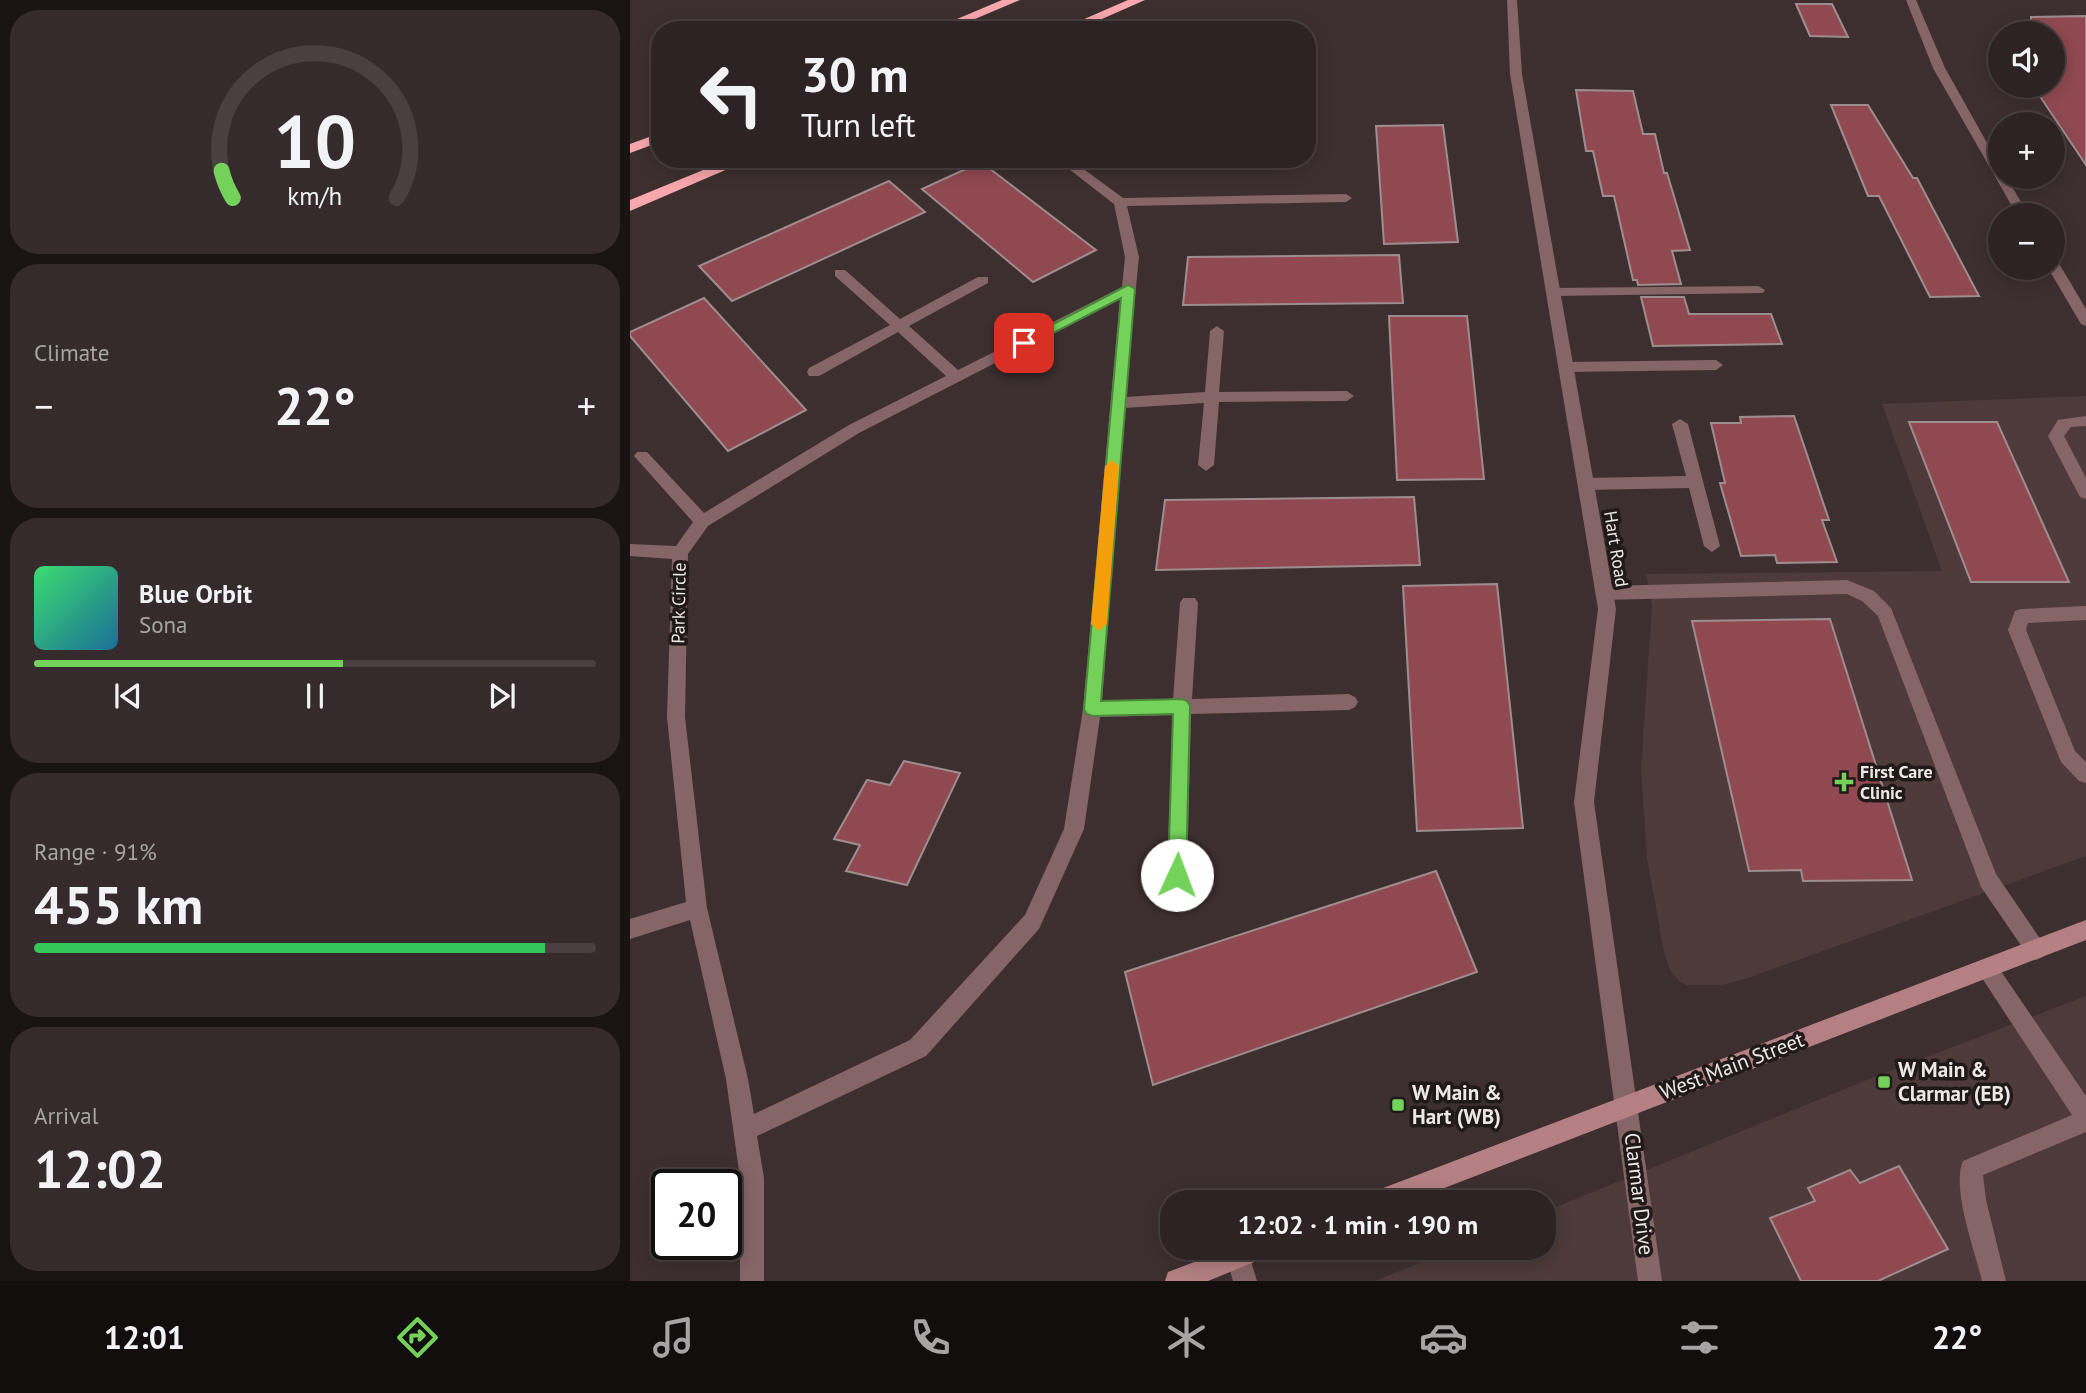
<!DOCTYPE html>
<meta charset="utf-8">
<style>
body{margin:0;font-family:"PT Sans",sans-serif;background:#362b2c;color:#f1f3f6;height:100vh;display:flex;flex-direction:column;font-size:26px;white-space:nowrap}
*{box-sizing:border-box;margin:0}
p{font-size:23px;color:#a7a4a6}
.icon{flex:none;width:38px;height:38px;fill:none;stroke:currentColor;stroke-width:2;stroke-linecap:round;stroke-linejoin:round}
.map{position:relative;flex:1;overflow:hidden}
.panel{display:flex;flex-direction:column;gap:10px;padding:10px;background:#191314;width:630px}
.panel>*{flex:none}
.banner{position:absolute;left:21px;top:21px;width:665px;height:147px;border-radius:28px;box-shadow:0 4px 18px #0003,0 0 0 2px #494041;background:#2e2324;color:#f1f3f6;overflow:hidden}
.tools{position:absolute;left:1358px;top:21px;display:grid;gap:14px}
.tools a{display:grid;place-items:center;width:77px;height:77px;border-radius:50%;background:#2e2324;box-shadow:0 4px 18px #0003,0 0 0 2px #494041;font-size:35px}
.speed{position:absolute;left:21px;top:1169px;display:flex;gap:14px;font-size:35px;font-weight:700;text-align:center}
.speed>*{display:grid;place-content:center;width:91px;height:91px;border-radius:50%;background:#2e2324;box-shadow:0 4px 18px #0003,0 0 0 2px #494041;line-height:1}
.speed .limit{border:4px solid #111;border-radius:10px;background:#fff;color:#111}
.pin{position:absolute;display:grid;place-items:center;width:60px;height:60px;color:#fff;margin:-30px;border-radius:14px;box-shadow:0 4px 10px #0006}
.me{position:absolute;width:77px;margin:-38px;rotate:2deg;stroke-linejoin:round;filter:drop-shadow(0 0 5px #0008)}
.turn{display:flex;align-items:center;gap:24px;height:147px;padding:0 35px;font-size:32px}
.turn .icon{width:91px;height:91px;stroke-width:2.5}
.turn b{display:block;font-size:49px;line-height:60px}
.big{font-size:52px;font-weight:700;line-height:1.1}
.panel .widget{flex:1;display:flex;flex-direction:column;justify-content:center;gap:10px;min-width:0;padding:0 24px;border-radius:28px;background:#362b2c}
.panel .dial{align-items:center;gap:0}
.dial svg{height:182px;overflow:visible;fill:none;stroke:#494041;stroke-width:7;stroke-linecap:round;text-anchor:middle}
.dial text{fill:#f1f3f6;stroke:none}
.song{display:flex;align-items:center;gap:21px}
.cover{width:84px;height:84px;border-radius:10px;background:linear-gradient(135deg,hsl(140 70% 55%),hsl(200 70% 35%))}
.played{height:7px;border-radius:4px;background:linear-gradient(90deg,#74d25b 55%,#494041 55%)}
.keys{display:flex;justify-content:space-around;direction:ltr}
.heat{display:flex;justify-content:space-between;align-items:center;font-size:38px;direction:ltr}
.charge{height:10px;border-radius:5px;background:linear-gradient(90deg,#34c759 91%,#494041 0)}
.trip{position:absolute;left:530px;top:1190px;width:396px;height:70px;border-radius:28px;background:#2e2324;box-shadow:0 4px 18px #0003,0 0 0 2px #494041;font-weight:700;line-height:70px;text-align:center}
.menu{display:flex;height:112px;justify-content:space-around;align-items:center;background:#120e0e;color:#a7a4a6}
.menu .icon{width:49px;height:49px}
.menu .active{color:#74d25b}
.menu b{font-size:32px;color:#f1f3f6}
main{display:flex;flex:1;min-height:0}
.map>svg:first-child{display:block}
.built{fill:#4e3a3b}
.building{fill:#904950;stroke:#9e8d8e;stroke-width:2}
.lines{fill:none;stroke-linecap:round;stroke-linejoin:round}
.lane{fill:#866567;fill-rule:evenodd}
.street{fill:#866567;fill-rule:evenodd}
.secondary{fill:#b48083;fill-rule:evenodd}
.highway{fill:#f8a7ad;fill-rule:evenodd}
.route{fill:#74d25b;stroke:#4b883b;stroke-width:2}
.slow{fill:#f59e0b}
.poi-dot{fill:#74d25b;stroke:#20191a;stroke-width:2.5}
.labels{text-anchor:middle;stroke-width:7;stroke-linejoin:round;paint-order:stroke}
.street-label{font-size:18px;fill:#efe6e6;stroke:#20191a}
.poi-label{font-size:18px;font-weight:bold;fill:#efe6e6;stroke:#20191a;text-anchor:start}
.near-street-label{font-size:21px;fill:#efe6e6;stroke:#20191a}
.near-poi-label{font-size:21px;font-weight:bold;fill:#efe6e6;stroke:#20191a;text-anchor:start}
</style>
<main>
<section class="panel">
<div class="widget dial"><svg viewBox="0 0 100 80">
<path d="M14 69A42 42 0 1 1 86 69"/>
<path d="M14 69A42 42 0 0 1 9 57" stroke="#74d25b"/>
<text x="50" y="56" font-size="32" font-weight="700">10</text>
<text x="50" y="72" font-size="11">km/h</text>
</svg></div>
<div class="widget"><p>Climate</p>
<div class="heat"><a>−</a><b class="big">22°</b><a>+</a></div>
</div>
<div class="widget">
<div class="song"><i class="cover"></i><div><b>Blue Orbit</b><p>Sona</p></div></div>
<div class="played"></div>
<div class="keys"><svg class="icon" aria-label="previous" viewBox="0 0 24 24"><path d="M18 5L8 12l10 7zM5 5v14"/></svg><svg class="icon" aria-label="pause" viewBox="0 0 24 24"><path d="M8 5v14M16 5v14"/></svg><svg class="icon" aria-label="next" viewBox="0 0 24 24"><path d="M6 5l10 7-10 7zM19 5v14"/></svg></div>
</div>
<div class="widget"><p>Range · 91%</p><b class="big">455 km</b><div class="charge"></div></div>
<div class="widget"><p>Arrival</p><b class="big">12:02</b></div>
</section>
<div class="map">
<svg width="1456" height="1281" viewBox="0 0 1456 1281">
<rect width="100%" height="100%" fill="#3d2f30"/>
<g class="built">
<polygon points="1456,396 1456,856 1118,978 1093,985 1057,985 1049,981 1040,970 1034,952 1017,858 1011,769 1022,605 1016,574 1312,571 1252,404"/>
<polygon points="1456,996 1456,1281 745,1281 826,1248 914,1248 914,1212 1239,1079"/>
</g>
<g class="building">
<polygon points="1166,4 1202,4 1218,37 1180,36"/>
<polygon points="1456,16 1456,165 1403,86 1423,86 1423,33 1401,33 1401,17"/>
<polygon points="946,90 1003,91 1013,134 1025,134 1034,173 1037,173 1060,250 1042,251 1051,284 1008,285 1007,280 1003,280 984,196 973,196 963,151 956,151"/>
<polygon points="1201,105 1238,105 1283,178 1287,178 1349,296 1300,297 1249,196 1238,196"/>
<polygon points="813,125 828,242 754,244 746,126"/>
<polygon points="351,162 466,250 403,282 292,189"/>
<polygon points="259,181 295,212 102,301 69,266"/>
<polygon points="769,255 773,303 553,305 558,257"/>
<polygon points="1011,297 1054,297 1059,314 1141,314 1152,344 1023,346"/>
<polygon points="74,298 176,410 98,451 0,336 0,332"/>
<polygon points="759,316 837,316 854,479 767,480"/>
<polygon points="1164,416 1199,520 1192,520 1207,562 1147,563 1145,555 1111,556 1090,483 1095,483 1081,423 1111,423 1110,417"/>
<polygon points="1279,422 1367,422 1439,582 1341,582"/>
<polygon points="784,497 790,565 526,570 535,500"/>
<polygon points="867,584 893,828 787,831 773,586"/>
<polygon points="1200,619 1282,880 1173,881 1171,870 1119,871 1062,621"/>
<polygon points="274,761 330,773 277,885 216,871 230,845 204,839 237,780 260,785"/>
<polygon points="806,871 847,972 523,1085 495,972"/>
<polygon points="1269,1166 1318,1249 1248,1281 1171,1281 1140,1218 1185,1201 1178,1188 1220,1170 1230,1183"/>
</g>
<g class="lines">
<g class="lane">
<path d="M426,159H440L493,198L716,194L722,198L716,202L497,206L509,257L495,397L575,392L580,331L587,326L594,331L589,392L717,391L724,396L717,401L589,402L584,465L576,471L568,465L574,403L494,408L472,701L543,699L550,603L553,598H565L568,603L562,699L719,694L725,697L728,702L725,707L719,710L561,714L557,875L554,882L547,884L540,882L537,875L543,715L470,717L454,829L409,929L296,1056L127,1136L134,1178V1281H110V1178L96,1079L60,920L0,939V919L56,902L37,717L42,559L0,556V544L46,546L63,522L4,456L7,452H17L74,513L219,425L316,376L268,332L189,376H179L177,372L179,368L260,325L205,276V270H215L270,319L348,277H358V283L279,326L328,370L492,287L495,257L484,204ZM490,299L453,709L434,829L395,915L280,1040L124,1114L118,1079L77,908L55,717L58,554L78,526L229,433Z"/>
<polygon points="1128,286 1135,290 1133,293 923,296 916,292 923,288"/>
<polygon points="1086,360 1093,365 1086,370 936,372 929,367 936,362"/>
<polygon points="1456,416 1456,426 1441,427 1434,436 1456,478 1456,499 1450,497 1418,436 1428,420"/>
<polygon points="1050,419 1058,424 1090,546 1082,552 1074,546 1059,488 956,490 948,484 956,478 1056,476 1042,424"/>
<polygon points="1217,580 1244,591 1261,608 1366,874 1413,943 1416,950 1413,957 1406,960 1399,957 1351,887 1248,616 1232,601 1217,594 974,600 968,598 966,593 968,588 974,586"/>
<polygon points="1456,606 1456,620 1398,623 1396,630 1445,751 1456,762 1456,783 1449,781 1431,762 1378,630 1385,611 1391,609"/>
<path d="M1357,958L1364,961L1456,1096V1132L1353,1175L1356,1200L1376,1281H1352C1345,1251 1321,1188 1333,1161L1442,1115L1350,975L1347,968L1350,961Z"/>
<polygon points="599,1248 617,1248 627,1281 603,1281 596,1257"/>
</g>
<g class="street">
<polygon points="877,0 887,0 892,74 986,609 964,802 1032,1281 1008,1281 944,802 968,609 880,74"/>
<polygon points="1276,0 1286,0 1315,68 1370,166 1370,177 1376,177 1399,215 1387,215 1303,68"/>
<polygon points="1423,261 1428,262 1456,309 1456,326 1451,324 1418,268 1423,268"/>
</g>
<g class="secondary">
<polygon points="1456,920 1456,940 778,1202 736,1202 740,1194 748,1190"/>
<polygon points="601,1248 643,1248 639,1256 578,1281 535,1281 538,1272"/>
</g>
<g class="highway">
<polygon points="372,0 390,0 319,30 301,30"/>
<polygon points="498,0 515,0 447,30 429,30"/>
<polygon points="30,133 30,142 0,153 0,144"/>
<polygon points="100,159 121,159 0,211 0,200"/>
</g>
</g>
<polygon class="route" points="498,285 505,289 471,701 552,699 557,701 560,706 556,875 553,881 547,883 540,881 538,875 543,714 463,716 457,714 454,709 491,298 398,346 389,346 387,343"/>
<polygon class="slow" points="482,460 489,466 477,624 469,631 461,624 475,466"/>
<g class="poi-dot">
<path d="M1210.5 771.5h7v7h7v7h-7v7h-7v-7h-7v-7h7z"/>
<rect x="1247" y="1075" width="14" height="14" rx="3.5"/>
<rect x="761" y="1098" width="14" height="14" rx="3.5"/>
</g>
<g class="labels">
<g class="street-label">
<text transform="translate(986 549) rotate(81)" y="6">Hart Road</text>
<text transform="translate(49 603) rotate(-89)" y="6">Park Circle</text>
</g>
<g class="poi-label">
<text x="1230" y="778">First Care<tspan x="1230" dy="21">Clinic</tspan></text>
</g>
<g class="near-street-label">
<text transform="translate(1102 1066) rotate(-21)" y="7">West Main Street</text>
<text transform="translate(1009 1194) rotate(83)" y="7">Clarmar Drive</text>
</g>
<g class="near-poi-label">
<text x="1268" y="1077">W Main &amp;<tspan x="1268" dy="24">Clarmar (EB)</tspan></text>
<text x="782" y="1100">W Main &amp;<tspan x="782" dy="24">Hart (WB)</tspan></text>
</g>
</g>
</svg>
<div class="tools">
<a><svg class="icon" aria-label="sound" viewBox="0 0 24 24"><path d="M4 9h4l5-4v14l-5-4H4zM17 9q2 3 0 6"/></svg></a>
<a>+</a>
<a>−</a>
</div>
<div class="speed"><div class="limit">20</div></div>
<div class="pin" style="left:394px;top:343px;background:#d93025"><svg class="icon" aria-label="arrive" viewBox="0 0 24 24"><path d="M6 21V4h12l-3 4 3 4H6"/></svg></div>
<svg class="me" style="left:547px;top:875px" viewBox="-20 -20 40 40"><circle r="19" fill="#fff"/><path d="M0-13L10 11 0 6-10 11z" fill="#74d25b"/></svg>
<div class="trip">12:02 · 1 min · 190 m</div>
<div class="banner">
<div class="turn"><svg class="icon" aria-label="left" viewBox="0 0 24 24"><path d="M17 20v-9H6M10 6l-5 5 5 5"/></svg><div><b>30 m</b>Turn left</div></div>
</div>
</div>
</main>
<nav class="menu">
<b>12:01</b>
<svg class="icon active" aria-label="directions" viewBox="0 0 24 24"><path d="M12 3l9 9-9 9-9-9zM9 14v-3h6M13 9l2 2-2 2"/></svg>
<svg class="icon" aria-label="music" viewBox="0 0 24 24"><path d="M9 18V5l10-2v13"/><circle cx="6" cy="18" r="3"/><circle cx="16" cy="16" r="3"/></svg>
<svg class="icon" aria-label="phone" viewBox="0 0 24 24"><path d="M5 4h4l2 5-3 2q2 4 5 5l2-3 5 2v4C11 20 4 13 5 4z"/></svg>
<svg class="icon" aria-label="climate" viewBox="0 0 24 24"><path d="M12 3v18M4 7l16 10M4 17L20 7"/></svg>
<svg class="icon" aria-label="car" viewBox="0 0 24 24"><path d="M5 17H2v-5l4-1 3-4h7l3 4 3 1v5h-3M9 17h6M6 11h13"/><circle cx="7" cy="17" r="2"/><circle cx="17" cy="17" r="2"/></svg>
<svg class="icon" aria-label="filters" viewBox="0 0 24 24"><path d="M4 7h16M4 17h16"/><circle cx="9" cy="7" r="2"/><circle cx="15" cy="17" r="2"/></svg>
<b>22°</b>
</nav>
